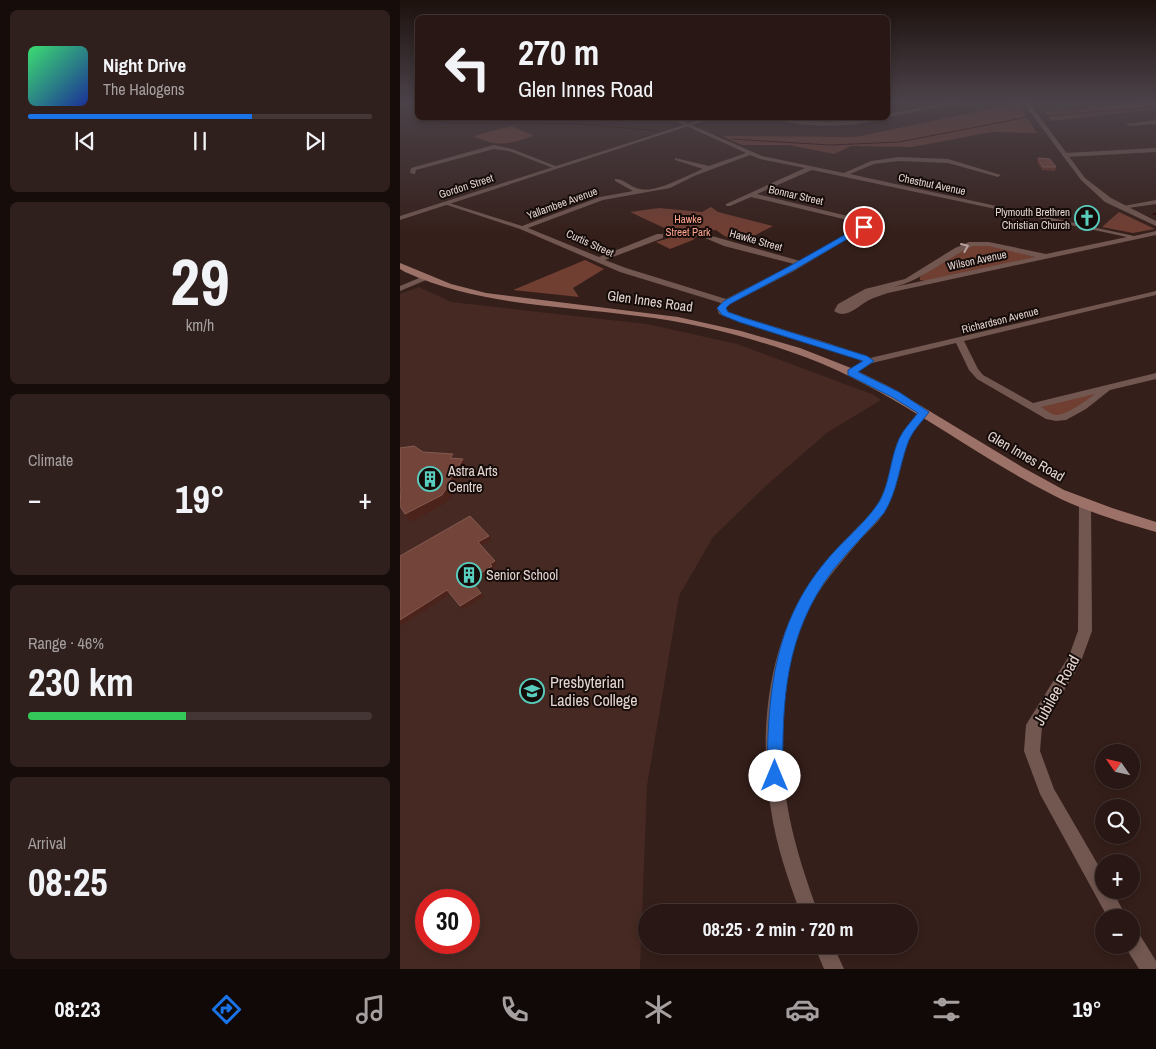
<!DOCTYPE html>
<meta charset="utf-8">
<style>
body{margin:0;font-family:"Archivo Narrow",sans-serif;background:#30201d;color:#f1f3f6;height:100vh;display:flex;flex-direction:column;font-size:19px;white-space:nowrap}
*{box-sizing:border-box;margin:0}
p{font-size:16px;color:#a59fa0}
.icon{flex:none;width:28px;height:28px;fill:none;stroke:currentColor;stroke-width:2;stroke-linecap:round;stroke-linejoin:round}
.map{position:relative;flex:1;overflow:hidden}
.details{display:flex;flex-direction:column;gap:10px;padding:10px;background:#160d0b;width:400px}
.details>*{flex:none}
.top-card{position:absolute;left:15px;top:15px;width:475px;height:105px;border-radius:8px;box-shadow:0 2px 8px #0003,0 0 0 1px #443634;background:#281714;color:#f1f3f6;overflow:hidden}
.needle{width:32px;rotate:304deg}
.tools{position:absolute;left:695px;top:744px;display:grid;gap:10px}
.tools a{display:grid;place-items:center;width:45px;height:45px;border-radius:50%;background:#281714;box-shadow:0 2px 8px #0003,0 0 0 1px #443634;font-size:25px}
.speed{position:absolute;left:15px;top:889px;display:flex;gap:10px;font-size:25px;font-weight:700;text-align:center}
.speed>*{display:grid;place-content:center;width:65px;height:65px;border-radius:50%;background:#281714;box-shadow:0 2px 8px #0003,0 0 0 1px #443634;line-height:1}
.speed .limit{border:8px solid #d22;background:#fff;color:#111}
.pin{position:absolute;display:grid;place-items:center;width:42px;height:42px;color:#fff;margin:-21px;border:2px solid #fff;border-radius:50%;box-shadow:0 1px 5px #0007}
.me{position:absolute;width:55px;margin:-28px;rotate:0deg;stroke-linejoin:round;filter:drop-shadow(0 0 4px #0008)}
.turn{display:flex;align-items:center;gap:18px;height:105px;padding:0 20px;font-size:22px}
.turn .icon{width:65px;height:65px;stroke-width:2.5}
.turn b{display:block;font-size:35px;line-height:42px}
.big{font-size:38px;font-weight:800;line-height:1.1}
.details .tile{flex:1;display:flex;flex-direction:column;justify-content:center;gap:8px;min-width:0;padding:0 18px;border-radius:8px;background:#30201d}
.details .dial{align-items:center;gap:0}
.dial b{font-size:65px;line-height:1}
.song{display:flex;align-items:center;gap:15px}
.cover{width:60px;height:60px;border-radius:8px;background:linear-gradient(135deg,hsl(140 70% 55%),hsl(230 70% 35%))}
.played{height:5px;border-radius:2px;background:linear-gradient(90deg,#1a73e8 65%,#443634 65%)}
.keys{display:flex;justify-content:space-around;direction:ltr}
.heat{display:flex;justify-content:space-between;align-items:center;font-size:28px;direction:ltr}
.charge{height:8px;border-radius:4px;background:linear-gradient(90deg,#34c759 46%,#443634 0)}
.trip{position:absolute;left:238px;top:904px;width:280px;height:50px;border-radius:25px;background:#281714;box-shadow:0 2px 8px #0003,0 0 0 1px #443634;font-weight:800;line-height:50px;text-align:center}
.menu{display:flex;height:80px;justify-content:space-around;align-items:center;background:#100908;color:#a59fa0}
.menu .icon{width:35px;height:35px}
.menu .current{color:#1a73e8}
.menu b{font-size:22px;color:#f1f3f6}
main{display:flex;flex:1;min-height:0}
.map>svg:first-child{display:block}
.built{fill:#452922;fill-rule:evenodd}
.green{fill:#713e32}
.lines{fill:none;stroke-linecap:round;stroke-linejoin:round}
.stream-far1{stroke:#2f0000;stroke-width:1}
.stream{stroke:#2f0000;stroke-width:2}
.minor{fill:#715750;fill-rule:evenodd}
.tertiary{fill:#715750;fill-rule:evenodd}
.secondary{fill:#9c7268;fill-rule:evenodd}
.wall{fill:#663228}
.shaded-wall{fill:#4c231b}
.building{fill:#73443a;stroke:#855a51}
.oneway{stroke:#b6a29d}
.route{fill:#1a73e8;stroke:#114b97}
.labels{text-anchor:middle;stroke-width:4;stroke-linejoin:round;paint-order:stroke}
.far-street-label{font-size:11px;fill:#e4d4d0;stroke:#150c09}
.far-poi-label{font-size:11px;fill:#e4d4d0;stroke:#150c09;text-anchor:end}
.far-park-label{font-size:11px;fill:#fda38e;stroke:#150c09}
.street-label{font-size:14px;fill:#e4d4d0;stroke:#150c09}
.poi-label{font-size:14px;fill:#e4d4d0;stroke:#150c09;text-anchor:start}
.near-poi-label{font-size:16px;fill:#e4d4d0;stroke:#150c09;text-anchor:start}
.near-street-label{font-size:16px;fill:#e4d4d0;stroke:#150c09}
</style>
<main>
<section class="details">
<div class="tile">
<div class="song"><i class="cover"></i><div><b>Night Drive</b><p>The Halogens</p></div></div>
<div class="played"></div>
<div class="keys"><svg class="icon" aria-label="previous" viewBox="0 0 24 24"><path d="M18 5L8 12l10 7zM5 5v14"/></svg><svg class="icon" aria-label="pause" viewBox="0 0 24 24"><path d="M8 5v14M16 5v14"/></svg><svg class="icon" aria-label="next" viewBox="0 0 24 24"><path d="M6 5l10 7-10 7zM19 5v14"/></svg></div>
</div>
<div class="tile dial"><b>29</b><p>km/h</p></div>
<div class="tile"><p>Climate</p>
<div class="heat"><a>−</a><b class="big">19°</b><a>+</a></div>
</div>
<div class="tile"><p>Range · 46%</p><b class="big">230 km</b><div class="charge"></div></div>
<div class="tile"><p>Arrival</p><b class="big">08:25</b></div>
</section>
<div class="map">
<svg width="756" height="969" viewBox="0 0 756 969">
<rect width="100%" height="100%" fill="#351f1a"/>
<path class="built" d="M19,287L51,302L247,324L337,344L472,394L481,400L428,432L368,484L313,537L279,596L247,786L240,969H0V294ZM26,900H69V942H26Z"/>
<g class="green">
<polygon points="738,101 756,101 756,109 652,121 644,112 682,110 697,106 727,105"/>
<polygon points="618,103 637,133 592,132 512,147 451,146 434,154 389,145 342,145 322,136 456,137"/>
<path d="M111,126L134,136C107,144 100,148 73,136Z"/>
<path d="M311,207L318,212L373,226C348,238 340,249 316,230L303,231L293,240L270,249L256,242L269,238L275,233L230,212L259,208L302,212Z"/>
<polygon points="719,212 755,229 733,233 702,227"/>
<polygon points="583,244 636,257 525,281 520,280 520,277 568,246"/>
<polygon points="185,260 204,269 173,288 179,297 113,290"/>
<polygon points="706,389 701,395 656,419 632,406"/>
</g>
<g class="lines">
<g class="stream-far1">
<polyline points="646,116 756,107"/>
<polyline points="16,122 182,124 258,131"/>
<polyline points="332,139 430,145 499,142 628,117"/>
</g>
<polyline class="stream" points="754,214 756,214"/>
<g class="minor">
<polygon points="555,101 563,101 488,117 488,114"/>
<polygon points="594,101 627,101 628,102 626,103 596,102"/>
<path d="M269,118H275L362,156L444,173L471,161L499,157L548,159L601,175L598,177L548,163L499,161L474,164L450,174L734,236L756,231V235L488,293C482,295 475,297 469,300C458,306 446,320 434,311L438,304L465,289L505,279L555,248L569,242H589L646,254L727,237L412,170L357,194L460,219L467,223V227L394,271L330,304L325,308L326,311C373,328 423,339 470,358L756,291V295L564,341L578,369L583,375L633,403L756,373V379L710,390L686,409L666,420L656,421L646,419L577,379L569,370L556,343L472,363L451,376L446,373L448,371L462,361C415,343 366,331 319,314L317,308L321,303L220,272L120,229L41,203L46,202L122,226L200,197L233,191L215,181V179C224,178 231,188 240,189C257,193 287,175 303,169L275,160V158L309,166L346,153ZM350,155L360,159L405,168L326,204V206H330L351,197L456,222L461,226L400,261L305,234V238L324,246L394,264L326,299L226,268L205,260L263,238V234H257L199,257L128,228L203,200L270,188L294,176ZM573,246H589L635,257L494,287C523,280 546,258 573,246ZM695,394C687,400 666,416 655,415C650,414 645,409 641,407Z"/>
<path d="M375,118L428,122L481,118C460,128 395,128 375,118Z"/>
<polygon points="756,120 756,124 729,126 726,124"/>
<polygon points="94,145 112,149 158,167 153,168 109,151 94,149 16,170 15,174 10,173 11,168"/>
<polygon points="756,148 756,152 665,157 662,155 665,153"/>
<polygon points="756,200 756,204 721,209 718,207"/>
<polygon points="24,276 31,278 0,291 0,286"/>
<path d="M524,409L529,412C522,422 512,431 508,443C499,466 498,490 485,511C479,522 468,531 460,540C443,560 425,580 412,603C397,628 390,658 386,686C374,770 389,834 418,912H400C388,879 376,845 371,810C359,739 366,652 406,590C420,568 437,549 454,531C462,522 473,513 479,502C494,472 490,448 513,419C517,414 519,410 524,409Z"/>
<polygon points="685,499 689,500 691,503 692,631 680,664 642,727 640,751 654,789 704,875 704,890 712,890 727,918 708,918 640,794 624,751 626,725 629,720 669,656 678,631 679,503 681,500"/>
<polygon points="731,930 738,932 756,961 756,969 739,969 724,945 731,945"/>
<polygon points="414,945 433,945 444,969 424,969"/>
</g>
<g class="tertiary">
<polygon points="622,101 628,101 685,178 711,198 756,221 756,226 705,202 681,180"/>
<polygon points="306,118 313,118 0,220 0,216"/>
</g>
<path class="secondary" d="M0,263L51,284L86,293L278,317L341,331L400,348L451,368L488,386L622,467L664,490L712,508L756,522V532C721,522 686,512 653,495C564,450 487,384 391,352C342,335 290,322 238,316C157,305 81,306 5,272L0,269Z"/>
</g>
<polygon class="wall" points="638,158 656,167 655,171 642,170 637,162"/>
<g class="shaded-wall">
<polygon points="63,459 67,467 52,490 54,492 46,503 10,522 5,514 47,484"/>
<polygon points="89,536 91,540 81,546 78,542"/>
<polygon points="95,561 97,565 93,567 94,570 73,584 70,580 90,564"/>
<polygon points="47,590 50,594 0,626 0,620"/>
<polygon points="81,593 84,596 63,610 60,606"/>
</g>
<g class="building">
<polygon points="638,158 650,159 656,167 643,167"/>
<polygon points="14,446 23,452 53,454 50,458 63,459 47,484 49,484 42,495 5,514 0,506 1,488 0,488 0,448"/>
<polygon points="70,516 89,536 78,542 95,561 90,564 92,566 70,580 81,593 60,606 47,590 0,620 0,556"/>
</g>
<defs><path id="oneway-chevron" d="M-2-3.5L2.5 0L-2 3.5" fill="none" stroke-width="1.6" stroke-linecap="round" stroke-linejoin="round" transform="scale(1.25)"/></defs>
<use class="oneway" href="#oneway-chevron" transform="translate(565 247) rotate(-23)"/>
<linearGradient id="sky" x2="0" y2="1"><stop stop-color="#1d110e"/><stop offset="0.43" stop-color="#4b4249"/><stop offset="1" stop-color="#4b4249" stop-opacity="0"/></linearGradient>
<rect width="756" height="236" fill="url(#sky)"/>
<path class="route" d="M462,225L468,227L394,270L330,304L326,308L328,312L345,318L467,356L474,361L458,372L499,392L529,412C521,423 511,432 507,445C499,468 497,492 484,513C467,532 449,550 433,570C385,634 382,699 383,776L381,782L375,784L369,782L367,776C368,697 372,625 426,561C442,541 465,524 479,502C489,486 490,462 497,444C501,432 510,423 518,413L492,397L448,375V370L463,361L460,360L339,322L322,315L317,308L324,301L388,267Z"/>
<defs>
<symbol id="church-ring" viewBox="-11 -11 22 22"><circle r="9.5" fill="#150c09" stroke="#59cebf" stroke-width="1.5"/><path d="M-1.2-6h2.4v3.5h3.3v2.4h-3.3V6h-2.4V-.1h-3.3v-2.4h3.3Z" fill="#59cebf"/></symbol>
<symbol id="building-ring" viewBox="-11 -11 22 22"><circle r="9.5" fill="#150c09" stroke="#59cebf" stroke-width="1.5"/><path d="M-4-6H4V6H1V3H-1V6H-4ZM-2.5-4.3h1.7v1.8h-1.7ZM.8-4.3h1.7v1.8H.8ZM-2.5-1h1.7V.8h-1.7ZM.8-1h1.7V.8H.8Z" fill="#59cebf"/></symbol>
<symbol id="school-ring" viewBox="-11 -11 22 22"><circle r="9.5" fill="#150c09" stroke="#59cebf" stroke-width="1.5"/><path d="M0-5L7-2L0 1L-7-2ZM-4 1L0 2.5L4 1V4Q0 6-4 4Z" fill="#59cebf"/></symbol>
</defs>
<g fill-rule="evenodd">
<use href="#church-ring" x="673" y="204" width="28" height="28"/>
<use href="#building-ring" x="16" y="465" width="28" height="28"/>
<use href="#building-ring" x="55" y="561" width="28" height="28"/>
<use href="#school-ring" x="118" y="677" width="28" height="28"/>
</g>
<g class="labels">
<g class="far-street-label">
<text transform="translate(532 184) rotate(12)" y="4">Chestnut Avenue</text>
<text transform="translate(66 186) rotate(-18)" y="4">Gordon Street</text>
<text transform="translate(396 195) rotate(13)" y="4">Bonnar Street</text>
<text transform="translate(162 203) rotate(-20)" y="4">Yallambee Avenue</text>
<text transform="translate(356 240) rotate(16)" y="4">Hawke Street</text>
<text transform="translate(190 243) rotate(24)" y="4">Curtis Street</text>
<text transform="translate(577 260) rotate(-12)" y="4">Wilson Avenue</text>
<text transform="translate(600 320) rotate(-14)" y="4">Richardson Avenue</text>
</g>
<g class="far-poi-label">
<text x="670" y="216">Plymouth Brethren<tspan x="670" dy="13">Christian Church</tspan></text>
</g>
<g class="far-park-label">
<text x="288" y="223">Hawke<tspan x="288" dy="13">Street Park</tspan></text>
</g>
<g class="street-label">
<text transform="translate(250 301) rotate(8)" y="5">Glen Innes Road</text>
<text transform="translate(626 456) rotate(30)" y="5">Glen Innes Road</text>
</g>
<g class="poi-label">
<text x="48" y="476">Astra Arts<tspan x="48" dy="16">Centre</tspan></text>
<text x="86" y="580">Senior School</text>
</g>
<g class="near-poi-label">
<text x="150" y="688">Presbyterian<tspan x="150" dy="18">Ladies College</tspan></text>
</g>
<g class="near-street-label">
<text transform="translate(656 690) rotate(-61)" y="6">Jubilee Road</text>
</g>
</g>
</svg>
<div class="tools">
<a><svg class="needle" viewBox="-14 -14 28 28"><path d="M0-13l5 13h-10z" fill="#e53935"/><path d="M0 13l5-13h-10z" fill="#a59fa0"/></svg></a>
<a><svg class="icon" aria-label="search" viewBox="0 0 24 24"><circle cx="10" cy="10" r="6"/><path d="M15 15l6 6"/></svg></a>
<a>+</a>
<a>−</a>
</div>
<div class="speed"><div class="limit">30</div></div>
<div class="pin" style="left:464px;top:227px;background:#d93025"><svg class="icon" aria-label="arrive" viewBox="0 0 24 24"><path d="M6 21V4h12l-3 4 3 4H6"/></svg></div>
<svg class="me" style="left:375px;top:776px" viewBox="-20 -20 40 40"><circle r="19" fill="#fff"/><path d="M0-13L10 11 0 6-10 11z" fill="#1a73e8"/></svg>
<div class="trip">08:25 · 2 min · 720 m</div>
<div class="top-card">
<div class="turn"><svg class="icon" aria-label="left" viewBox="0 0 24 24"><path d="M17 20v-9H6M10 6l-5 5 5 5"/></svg><div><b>270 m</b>Glen Innes Road</div></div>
</div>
</div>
</main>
<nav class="menu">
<b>08:23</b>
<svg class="icon current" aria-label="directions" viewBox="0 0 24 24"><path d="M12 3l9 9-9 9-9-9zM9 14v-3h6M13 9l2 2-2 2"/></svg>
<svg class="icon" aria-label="music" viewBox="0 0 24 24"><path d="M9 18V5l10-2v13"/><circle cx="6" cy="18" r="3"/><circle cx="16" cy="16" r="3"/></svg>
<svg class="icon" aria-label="phone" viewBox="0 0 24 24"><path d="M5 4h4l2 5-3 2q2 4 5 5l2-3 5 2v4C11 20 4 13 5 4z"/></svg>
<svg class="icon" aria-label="climate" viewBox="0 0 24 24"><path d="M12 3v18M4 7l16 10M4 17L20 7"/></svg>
<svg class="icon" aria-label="car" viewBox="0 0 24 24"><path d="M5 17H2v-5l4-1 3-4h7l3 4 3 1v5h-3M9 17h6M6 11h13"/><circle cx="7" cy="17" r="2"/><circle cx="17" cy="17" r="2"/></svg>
<svg class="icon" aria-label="filters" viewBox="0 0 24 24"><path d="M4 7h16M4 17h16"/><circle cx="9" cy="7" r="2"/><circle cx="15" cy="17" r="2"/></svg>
<b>19°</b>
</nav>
